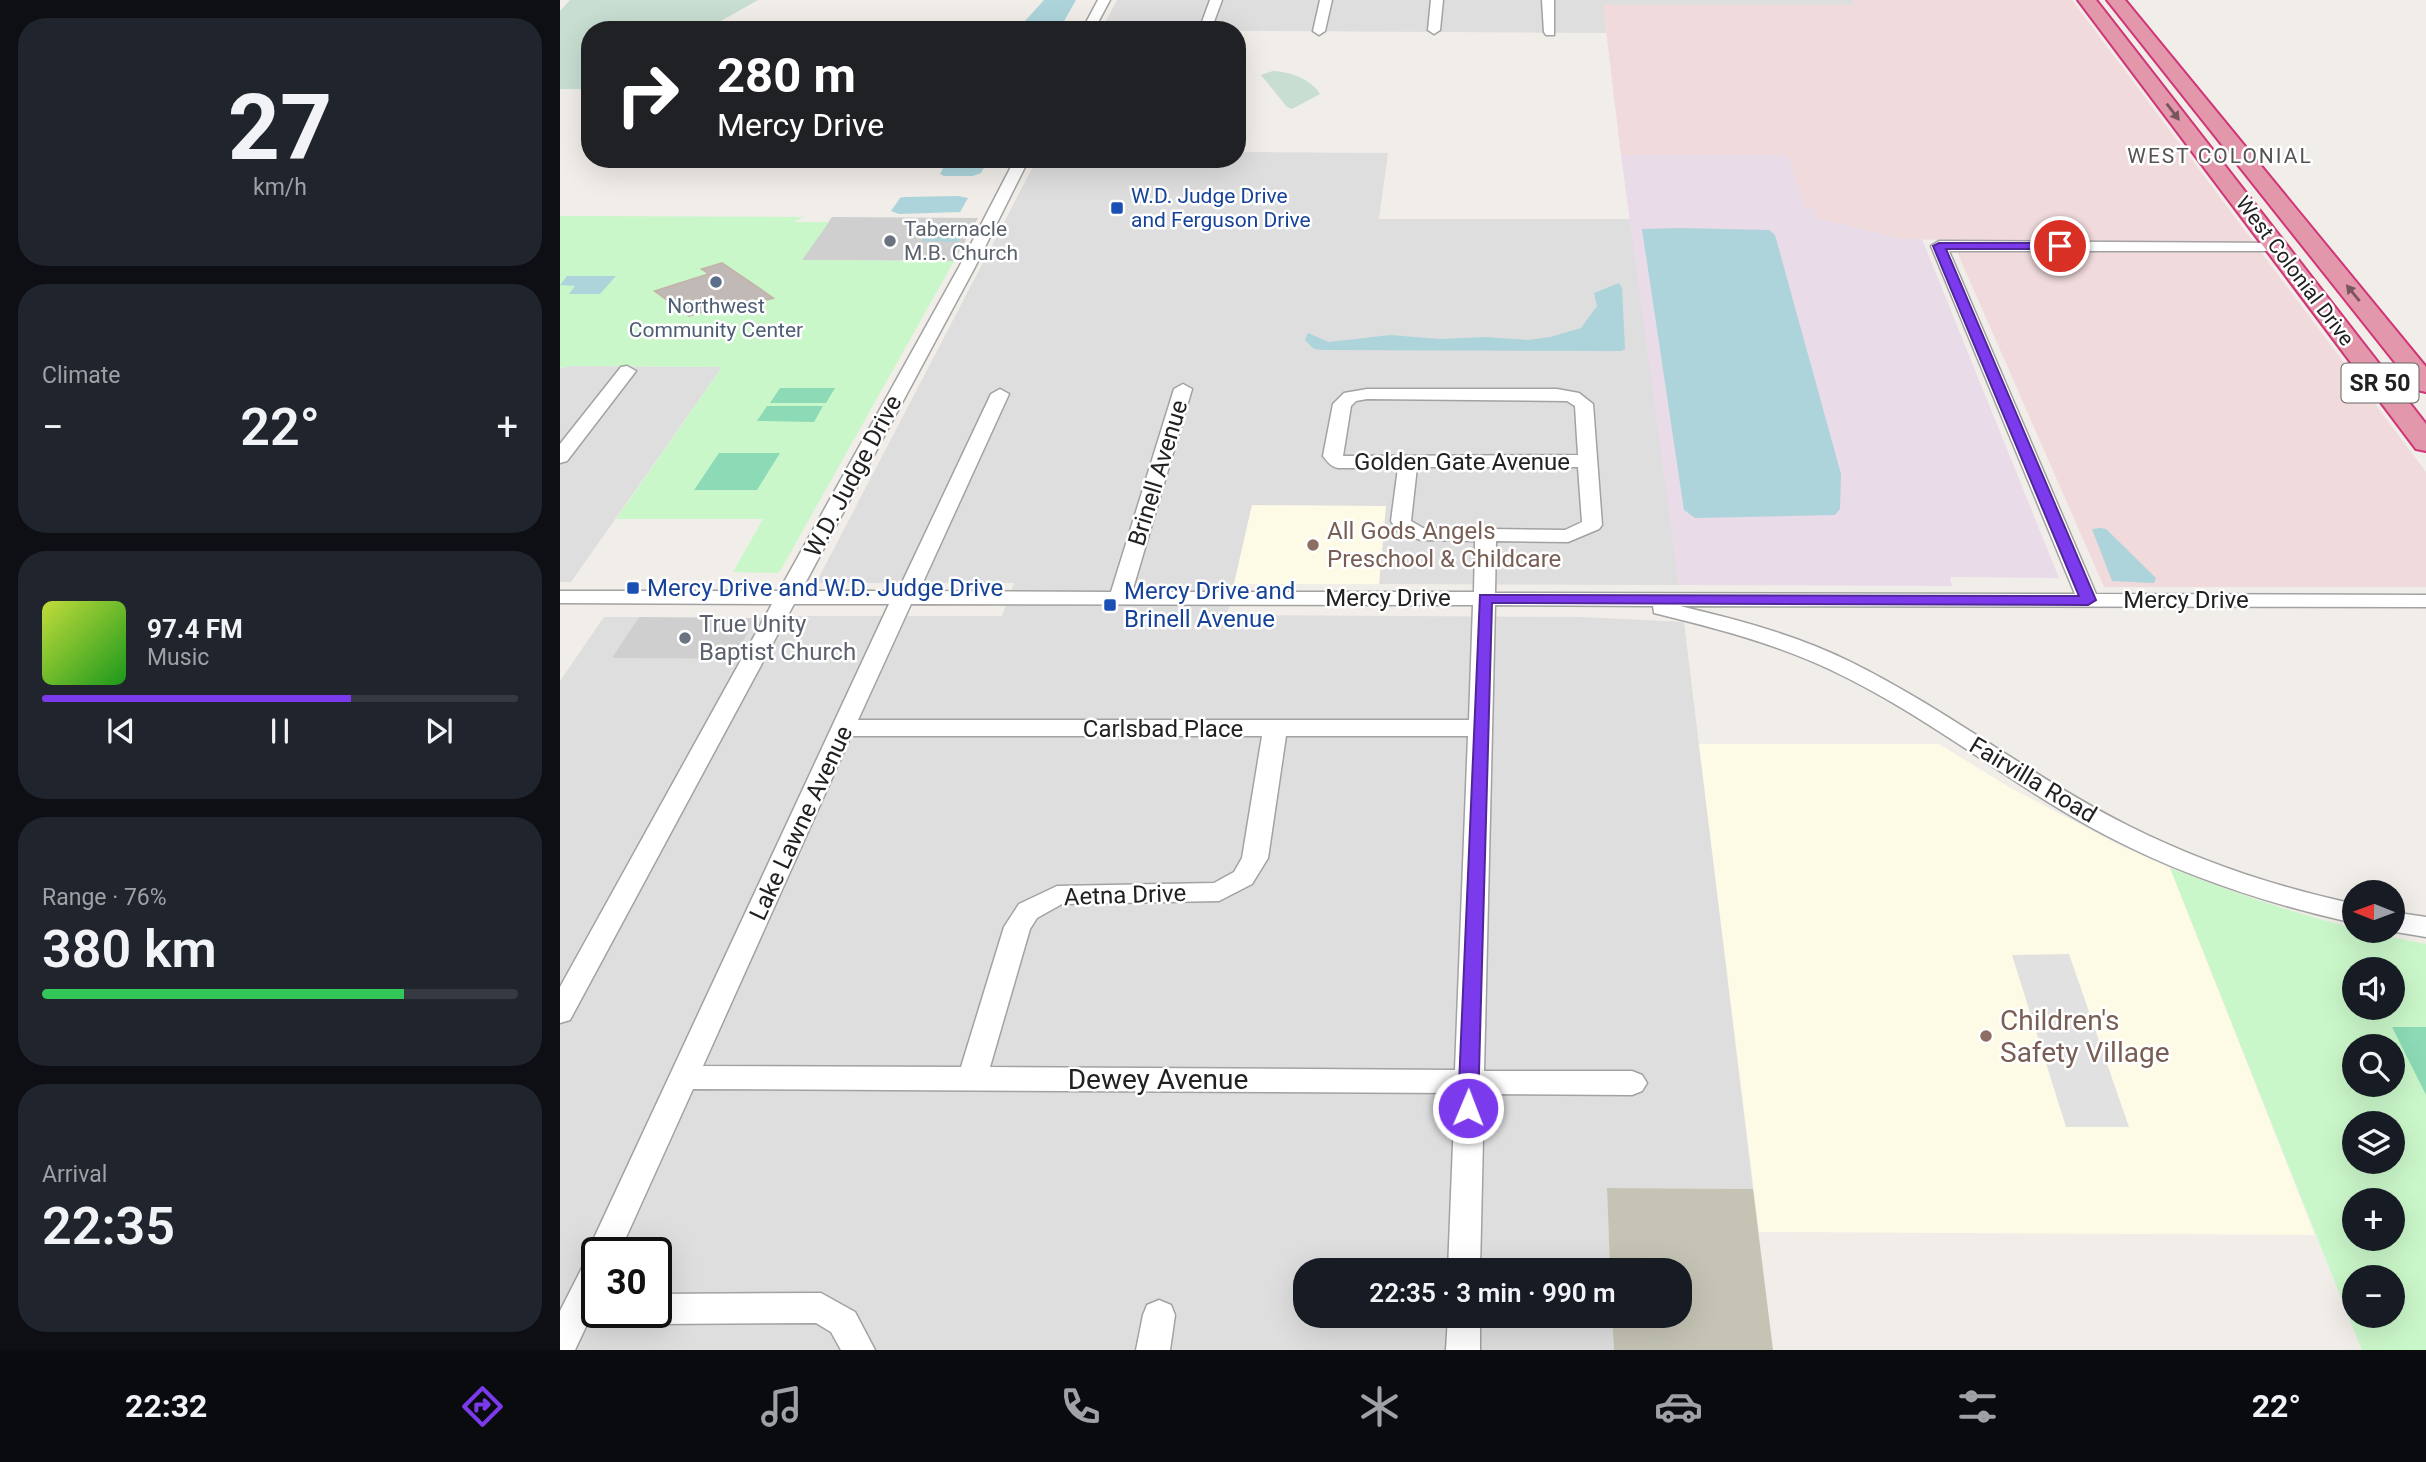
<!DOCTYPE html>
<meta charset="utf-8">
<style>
body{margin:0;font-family:Roboto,sans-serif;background:#20242c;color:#f1f3f6;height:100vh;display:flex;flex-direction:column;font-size:26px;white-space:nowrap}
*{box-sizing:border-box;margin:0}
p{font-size:23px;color:#9ea1a6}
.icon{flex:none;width:38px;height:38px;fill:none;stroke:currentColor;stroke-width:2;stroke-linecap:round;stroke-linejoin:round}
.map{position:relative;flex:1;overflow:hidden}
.side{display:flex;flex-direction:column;gap:18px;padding:18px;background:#0d0f14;width:560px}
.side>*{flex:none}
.hud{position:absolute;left:21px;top:21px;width:665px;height:147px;border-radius:28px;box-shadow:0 7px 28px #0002;background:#202124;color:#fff;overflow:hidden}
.needle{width:46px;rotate:271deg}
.fabs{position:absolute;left:1782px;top:880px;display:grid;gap:14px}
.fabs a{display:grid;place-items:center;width:63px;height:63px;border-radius:50%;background:#171b24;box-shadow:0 7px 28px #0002;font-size:35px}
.speed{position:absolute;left:21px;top:1237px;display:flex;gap:14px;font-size:35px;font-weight:700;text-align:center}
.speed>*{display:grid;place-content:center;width:91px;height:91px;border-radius:50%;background:#171b24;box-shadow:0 7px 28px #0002;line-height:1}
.speed .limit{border:4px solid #111;border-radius:10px;background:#fff;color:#111}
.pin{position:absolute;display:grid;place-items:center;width:60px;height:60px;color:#fff;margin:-30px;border:4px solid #fff;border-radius:50%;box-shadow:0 2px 7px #0007}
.me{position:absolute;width:77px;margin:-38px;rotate:1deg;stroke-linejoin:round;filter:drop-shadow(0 0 5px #0008)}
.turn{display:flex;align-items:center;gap:24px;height:147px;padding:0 21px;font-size:32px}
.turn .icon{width:91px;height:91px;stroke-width:2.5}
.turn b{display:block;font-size:49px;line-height:60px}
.big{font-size:52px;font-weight:600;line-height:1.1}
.side .widget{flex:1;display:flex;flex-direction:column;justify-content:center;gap:10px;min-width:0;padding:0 24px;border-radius:28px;background:#20242c}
.side .dial{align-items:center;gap:0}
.dial b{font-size:91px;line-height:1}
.song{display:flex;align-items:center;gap:21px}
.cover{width:84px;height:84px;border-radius:10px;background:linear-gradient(135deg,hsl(70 70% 55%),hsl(120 70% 35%))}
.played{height:7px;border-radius:4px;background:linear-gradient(90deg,#7c3aed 65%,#363941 65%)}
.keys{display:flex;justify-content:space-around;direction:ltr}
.heat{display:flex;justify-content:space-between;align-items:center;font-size:38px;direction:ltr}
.charge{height:10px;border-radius:5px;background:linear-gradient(90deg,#34c759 76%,#363941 0)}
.trip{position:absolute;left:733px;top:1258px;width:399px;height:70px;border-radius:28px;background:#171b24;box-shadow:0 7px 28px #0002;font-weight:600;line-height:70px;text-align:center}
.menu{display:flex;height:112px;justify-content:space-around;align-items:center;background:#090b0e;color:#9ea1a6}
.menu .icon{width:49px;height:49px}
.menu .active{color:#7c3aed}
.menu b{font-size:32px;color:#f1f3f6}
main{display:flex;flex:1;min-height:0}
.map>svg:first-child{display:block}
.residential{fill:#dfdede;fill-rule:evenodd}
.commercial{fill:#f0dadb}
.industrial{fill:#e9dbe8}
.education{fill:#fdfbe5}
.religious{fill:#cfcfcf}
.construction{fill:#c5c4b4}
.wetland{fill:#c7ded1}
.park{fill:#caf7ca;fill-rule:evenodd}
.pitch{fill:#8ddab6}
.parking{fill:#e1e1e1}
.water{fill:#add4db}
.building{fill:#c1b9b5;stroke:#c2b4ac;stroke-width:2}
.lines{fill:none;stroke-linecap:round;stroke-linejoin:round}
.minor-casing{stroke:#a2a2a2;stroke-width:3}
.highway-casing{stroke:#d03577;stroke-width:4}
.minor{fill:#fff;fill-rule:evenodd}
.highway{fill:#e297ab;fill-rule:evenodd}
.oneway{fill:#78565f}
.route{fill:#7c3aed;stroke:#51269a;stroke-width:2}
.transit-dot{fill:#1a4fb4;stroke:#fff;stroke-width:2.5}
.worship-dot{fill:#6b7280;stroke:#fff;stroke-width:2.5}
.service-dot{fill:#5c6f8a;stroke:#fff;stroke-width:2.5}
.education-dot{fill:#8d6e63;stroke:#fff;stroke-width:2.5}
.labels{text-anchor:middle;stroke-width:5;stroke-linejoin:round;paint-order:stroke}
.far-neighbourhood-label{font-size:21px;letter-spacing:2px;fill:#545454;stroke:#fff}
.far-transit-label{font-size:21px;fill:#164399;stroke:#fff;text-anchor:start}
.far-worship-label{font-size:21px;fill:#5b616d;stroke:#fff;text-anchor:start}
.far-street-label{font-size:21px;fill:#212121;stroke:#fff}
.far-service-label{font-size:21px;fill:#4e5e75;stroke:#fff}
.shield{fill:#fff;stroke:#646464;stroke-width:2}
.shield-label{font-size:23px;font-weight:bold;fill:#212121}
.street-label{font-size:24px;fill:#212121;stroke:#fff}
.education-label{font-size:24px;fill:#785e54;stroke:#fff;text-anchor:start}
.transit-label{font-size:24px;fill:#164399;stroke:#fff;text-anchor:start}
.worship-label{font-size:24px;fill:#5b616d;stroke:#fff;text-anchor:start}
.near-education-label{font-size:28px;fill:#785e54;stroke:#fff;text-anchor:start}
.near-street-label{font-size:28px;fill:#212121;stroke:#fff}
</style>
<main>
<section class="side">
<div class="widget dial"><b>27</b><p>km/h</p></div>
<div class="widget"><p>Climate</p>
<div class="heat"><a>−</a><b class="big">22°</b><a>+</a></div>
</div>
<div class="widget">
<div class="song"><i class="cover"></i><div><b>97.4 FM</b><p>Music</p></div></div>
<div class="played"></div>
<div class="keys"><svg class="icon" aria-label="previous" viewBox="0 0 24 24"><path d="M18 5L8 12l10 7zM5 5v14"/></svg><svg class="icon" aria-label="pause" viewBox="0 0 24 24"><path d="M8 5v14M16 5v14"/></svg><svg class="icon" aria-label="next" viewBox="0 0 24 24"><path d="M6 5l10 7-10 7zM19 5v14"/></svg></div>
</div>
<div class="widget"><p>Range · 76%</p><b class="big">380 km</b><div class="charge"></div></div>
<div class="widget"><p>Arrival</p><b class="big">22:35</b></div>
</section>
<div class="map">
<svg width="1866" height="1350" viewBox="0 0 1866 1350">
<rect width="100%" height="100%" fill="#f1ede9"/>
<g class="residential">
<polygon points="557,0 1292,0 1294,5 1044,5 1046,33 541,30"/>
<path d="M677,152L828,153L819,219H1071L1119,585L819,584L825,506L692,505L667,615L1022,617L1124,622L1193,1189L1047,1188L1050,1270H746V1316H1052L1054,1350H0V681L44,617H79L53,658L172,659L196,618H215L217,616H442L454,583H256L477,159H677ZM37,1253H96V1312H37Z"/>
<polygon points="10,366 162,367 11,582 0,582 0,368"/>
</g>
<polygon class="commercial" points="1292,0 1512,0 1866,472 1866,587 1544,587 1392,240 1342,239 1257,218 1245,208 1228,155 1061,155 1043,5 1294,5"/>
<polygon class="industrial" points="1061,155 1228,155 1245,208 1253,208 1257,218 1342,239 1362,239 1499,578 1390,577 1392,586 1119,585"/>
<g class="education">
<polygon points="692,505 826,506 819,584 674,584"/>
<polygon points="1139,744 1379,744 1449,787 1557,844 1610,868 1755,1235 1199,1232"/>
</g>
<g class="religious">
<polygon points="272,217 418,218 394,261 241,260"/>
<polygon points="79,617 196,618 173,659 52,658"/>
</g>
<polygon class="construction" points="1047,1188 1193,1189 1213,1350 1054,1350 1052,1316 1120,1316 1120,1270 1050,1270"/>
<g class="wetland">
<polygon points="10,0 198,0 145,30 30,30 30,89 0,89 0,11"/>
<path d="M713,71C729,71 752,80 760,94L732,109L727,107L701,75Z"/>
</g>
<g class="park">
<polygon points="0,216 244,217 233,222 269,222 242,260 394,261 219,573 173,572 203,519 56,519 162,367 10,366 0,368"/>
<path d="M1610,868C1695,901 1778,928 1866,944V1350H1802ZM1794,970H1832V1008H1794ZM1794,1046H1832V1085H1794ZM1794,1124H1832V1162H1794ZM1794,1200H1832V1239H1794ZM1794,1278H1832V1316H1794Z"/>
</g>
<g class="pitch">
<polygon points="220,388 275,388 266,403 210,403"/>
<polygon points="207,406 263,406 254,422 197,421"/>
<polygon points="159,453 220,453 197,490 134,490"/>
<polygon points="1832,1027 1866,1027 1866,1095"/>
</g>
<polygon class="parking" points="1509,954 1569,1127 1506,1127 1452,955"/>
<g class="water">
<polygon points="484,0 516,0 499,30 457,30"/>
<polygon points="241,25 434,26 438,28 227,30"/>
<polygon points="388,159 429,159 421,173 413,176 384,176 380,174"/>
<polygon points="398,196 408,198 400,212 339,214 331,211 340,198 344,197"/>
<polygon points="370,228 406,228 398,242 362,241"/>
<polygon points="1119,228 1209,230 1215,235 1281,474 1280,509 1275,515 1135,518 1124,510 1082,229"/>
<polygon points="7,276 56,276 40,294 9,294 15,286 0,285"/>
<polygon points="1059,283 1062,288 1065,349 1061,351 762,350 754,349 745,340 748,333 769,342 830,335 880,339 925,337 968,340 990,337 1021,328 1037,306 1034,293"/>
<polygon points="1540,528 1546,529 1596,578 1594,583 1552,581 1532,529"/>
</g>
<polygon class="building" points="162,263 213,298 171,309 165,304 129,316 95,291 149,274 142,269"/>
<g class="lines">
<defs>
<g id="minor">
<polygon points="538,0 550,0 534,30 522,30"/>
<polygon points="650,0 662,0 651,30 639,30"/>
<polygon points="760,0 772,0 765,31 759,35 753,31"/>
<polygon points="871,0 883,0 880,30 874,34 868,30"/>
<polygon points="982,0 994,0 994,35 986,35 984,32"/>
<path d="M455,159H469L415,267L241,591H338L431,394L440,389L449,394L359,591L551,592L614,389L623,384L632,389L572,592H914L915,541L861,540L839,533L831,521L838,468H778C770,466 768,462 763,456L773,404L784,393L807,389H997L1019,393L1033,404L1042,525L1039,529L1008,542L936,541L935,593L1515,594L1371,246L1379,241L1721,243L1723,246L1715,251H1389L1536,594L1866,595V607L1120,606C1179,620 1236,635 1291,662C1388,710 1473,778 1569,826C1641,862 1716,887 1794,904V923C1709,904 1626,877 1549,837C1453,787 1369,716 1271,670C1214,643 1155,628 1094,613L1093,606L935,605L924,1071H1072L1082,1075L1087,1083L1082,1091L1072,1095L924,1094L920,1270H888L895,1093L133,1089L59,1253H37V1303L15,1350H0V1311L28,1256L27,1253L329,604H234L10,1020L0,1023V987L212,604L0,603V591H219L399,267ZM807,399L1007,401L1015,406L1018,455L783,456L791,406L796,401ZM857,467H1018L1022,522L1005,530L863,528L851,521ZM351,604L913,605L909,720H298ZM291,736H702L682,858L674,872L654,883L497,886L459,904L444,927L401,1067L143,1066ZM726,736H908L895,1070L430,1067L470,929L477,918L502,904L659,901L692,884L708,858Z"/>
<polygon points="67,366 76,371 7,461 0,463 0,444 61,367"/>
<polygon points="1832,912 1866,917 1866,937 1830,931 1832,931"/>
<polygon points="261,1293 295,1312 315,1350 281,1350 271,1332 256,1323 96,1324 84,1319 81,1312 96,1312 96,1294"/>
<polygon points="599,1300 611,1305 615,1315 610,1350 576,1350 583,1315 587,1305"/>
<polygon points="888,1316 920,1316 920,1350 886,1350"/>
</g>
<g id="highway">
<polygon points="1518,0 1536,0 1866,424 1866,451 1856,449"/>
<polygon points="1547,0 1565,0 1866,367 1866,392 1857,390"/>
</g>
</defs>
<use href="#minor" class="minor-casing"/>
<use href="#highway" class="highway-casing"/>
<use href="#minor" class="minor"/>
<use href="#highway" class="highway"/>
</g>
<defs><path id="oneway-solid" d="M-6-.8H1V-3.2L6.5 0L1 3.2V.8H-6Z" transform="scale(1.75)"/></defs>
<g class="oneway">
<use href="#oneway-solid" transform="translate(1613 112) rotate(53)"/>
<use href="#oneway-solid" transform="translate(1793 293) rotate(-129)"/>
</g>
<polygon class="route" points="1379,243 1500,243 1506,246 1500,249 1386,249 1536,600 1528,605 932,603 918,1108 915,1114 908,1116 901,1114 898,1108 920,595 1519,596 1373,246"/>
<g class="transit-dot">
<rect x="550" y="201" width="14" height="14" rx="3.5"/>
<rect x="66" y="581" width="14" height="14" rx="3.5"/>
<rect x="543" y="598" width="14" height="14" rx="3.5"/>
</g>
<g class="worship-dot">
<circle cx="330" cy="241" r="7"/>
<circle cx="125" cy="638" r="7"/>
</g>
<circle class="service-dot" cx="156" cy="282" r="7"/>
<g class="education-dot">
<circle cx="753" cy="545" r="7"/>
<circle cx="1426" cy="1036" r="7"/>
</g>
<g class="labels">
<g class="far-neighbourhood-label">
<text x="1660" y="163">WEST COLONIAL</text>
</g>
<g class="far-transit-label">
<text x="571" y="203">W.D. Judge Drive<tspan x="571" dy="24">and Ferguson Drive</tspan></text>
</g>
<g class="far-worship-label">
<text x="344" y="236">Tabernacle<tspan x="344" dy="24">M.B. Church</tspan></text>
</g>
<g class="far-street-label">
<text transform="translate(1735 271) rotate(53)" y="7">West Colonial Drive</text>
</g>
<g class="far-service-label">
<text x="156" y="313">Northwest<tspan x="156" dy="24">Community Center</tspan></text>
</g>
<rect class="shield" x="1781.5" y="363.5" width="77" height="39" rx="5"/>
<g class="shield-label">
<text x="1820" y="391">SR 50</text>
</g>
<g class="street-label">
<text x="902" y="470">Golden Gate Avenue</text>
<text transform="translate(598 473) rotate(-73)" y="8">Brinell Avenue</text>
<text transform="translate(293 476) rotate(-62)" y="8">W.D. Judge Drive</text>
<text x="828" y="606">Mercy Drive</text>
<text x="1626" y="608">Mercy Drive</text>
<text x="603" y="737">Carlsbad Place</text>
<text transform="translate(1473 780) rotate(31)" y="8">Fairvilla Road</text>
<text transform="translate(241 823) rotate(-65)" y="8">Lake Lawne Avenue</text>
<text transform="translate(565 895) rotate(-2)" y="8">Aetna Drive</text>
</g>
<g class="education-label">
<text x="767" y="539">All Gods Angels<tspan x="767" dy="28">Preschool &amp; Childcare</tspan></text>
</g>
<g class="transit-label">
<text x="87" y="596">Mercy Drive and W.D. Judge Drive</text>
<text x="564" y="599">Mercy Drive and<tspan x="564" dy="28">Brinell Avenue</tspan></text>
</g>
<g class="worship-label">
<text x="139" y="632">True Unity<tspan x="139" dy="28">Baptist Church</tspan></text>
</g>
<g class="near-education-label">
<text x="1440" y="1030">Children's<tspan x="1440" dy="32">Safety Village</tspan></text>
</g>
<g class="near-street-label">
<text x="598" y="1089">Dewey Avenue</text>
</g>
</g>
</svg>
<div class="fabs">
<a><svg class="needle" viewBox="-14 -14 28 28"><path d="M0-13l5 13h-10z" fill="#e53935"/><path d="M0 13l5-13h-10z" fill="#9ea1a6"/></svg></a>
<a><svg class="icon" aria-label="sound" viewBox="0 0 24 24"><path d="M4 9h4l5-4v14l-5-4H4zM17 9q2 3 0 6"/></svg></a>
<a><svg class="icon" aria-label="search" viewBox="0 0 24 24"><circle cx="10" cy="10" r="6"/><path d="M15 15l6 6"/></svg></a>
<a><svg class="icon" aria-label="layers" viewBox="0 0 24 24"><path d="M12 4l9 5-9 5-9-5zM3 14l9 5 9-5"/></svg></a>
<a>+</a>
<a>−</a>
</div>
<div class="speed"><div class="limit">30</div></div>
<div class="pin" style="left:1500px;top:246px;background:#d93025"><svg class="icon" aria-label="arrive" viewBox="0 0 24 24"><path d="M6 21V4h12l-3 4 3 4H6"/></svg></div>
<svg class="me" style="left:908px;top:1108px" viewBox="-20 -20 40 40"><circle r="17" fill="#7c3aed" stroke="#fff" stroke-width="3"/><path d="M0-11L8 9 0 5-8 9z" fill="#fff"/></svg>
<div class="trip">22:35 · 3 min · 990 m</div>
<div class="hud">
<div class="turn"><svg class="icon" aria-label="right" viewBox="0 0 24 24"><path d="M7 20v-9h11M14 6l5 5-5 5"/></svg><div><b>280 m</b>Mercy Drive</div></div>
</div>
</div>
</main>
<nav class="menu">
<b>22:32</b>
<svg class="icon active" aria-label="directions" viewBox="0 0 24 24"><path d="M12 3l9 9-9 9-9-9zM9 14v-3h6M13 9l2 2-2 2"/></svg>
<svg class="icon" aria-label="music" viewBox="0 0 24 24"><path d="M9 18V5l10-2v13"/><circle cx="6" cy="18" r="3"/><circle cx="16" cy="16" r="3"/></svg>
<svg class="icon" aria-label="phone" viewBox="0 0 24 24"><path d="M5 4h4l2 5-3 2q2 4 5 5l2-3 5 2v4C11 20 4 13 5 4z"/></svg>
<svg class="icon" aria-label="climate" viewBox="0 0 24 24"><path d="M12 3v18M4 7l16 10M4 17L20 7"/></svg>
<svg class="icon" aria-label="car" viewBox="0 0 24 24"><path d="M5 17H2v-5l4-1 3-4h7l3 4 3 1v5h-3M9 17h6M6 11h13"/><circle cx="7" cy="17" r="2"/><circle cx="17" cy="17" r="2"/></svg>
<svg class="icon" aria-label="filters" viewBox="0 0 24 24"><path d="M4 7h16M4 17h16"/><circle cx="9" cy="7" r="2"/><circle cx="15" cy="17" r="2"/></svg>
<b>22°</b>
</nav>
